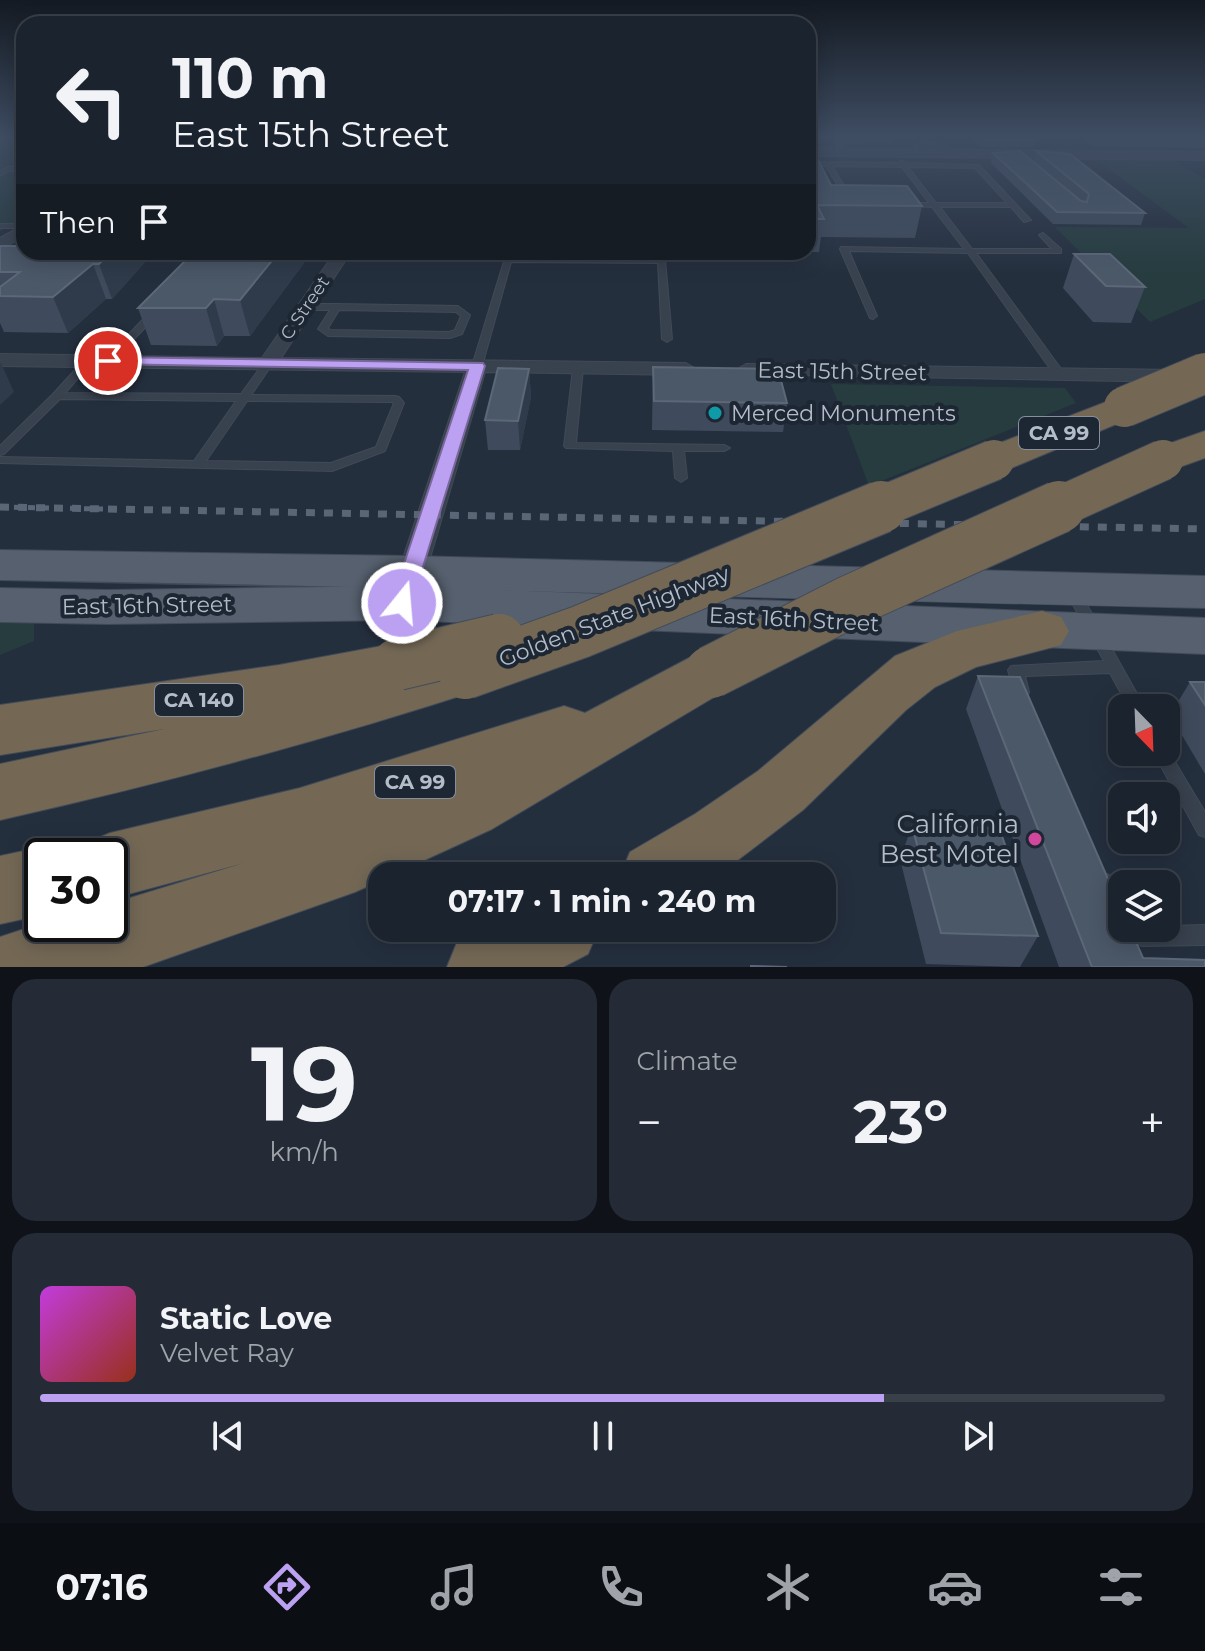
<!DOCTYPE html>
<meta charset="utf-8">
<style>
body{margin:0;font-family:Montserrat,sans-serif;background:#242b36;color:#f1f3f6;height:100vh;display:flex;flex-direction:column;font-size:30px;white-space:nowrap}
*{box-sizing:border-box;margin:0}
p{font-size:26px;color:#a0a4aa}
.icon{flex:none;width:44px;height:44px;fill:none;stroke:currentColor;stroke-width:2;stroke-linecap:round;stroke-linejoin:round}
.map{position:relative;height:967px;overflow:hidden}
.panel{display:flex;flex-direction:column;gap:12px;padding:12px;background:#0f1319;flex:1}
.panel>*{flex:none}
.hud{position:absolute;left:16px;top:16px;width:800px;height:244px;border-radius:24px;box-shadow:0 4px 20px #0003,0 0 0 2px #39404a;background:#1b232e;color:#f1f3f6;overflow:hidden}
.needle{width:52px;rotate:157deg}
.buttons{position:absolute;left:1108px;top:694px;display:grid;gap:16px}
.buttons a{display:grid;place-items:center;width:72px;height:72px;border-radius:16px;background:#1b232e;box-shadow:0 4px 20px #0003,0 0 0 2px #39404a;font-size:40px}
.speed{position:absolute;left:24px;top:838px;display:flex;gap:16px;font-size:40px;font-weight:700;text-align:center}
.speed>*{display:grid;place-content:center;width:104px;height:104px;border-radius:50%;background:#1b232e;box-shadow:0 4px 20px #0003,0 0 0 2px #39404a;line-height:1}
.speed .limit{border:4px solid #111;border-radius:12px;background:#fff;color:#111}
.pin{position:absolute;display:grid;place-items:center;width:68px;height:68px;color:#fff;margin:-34px;border:4px solid #fff;border-radius:50%;box-shadow:0 2px 8px #0007}
.me{position:absolute;width:88px;margin:-44px;rotate:17deg;stroke-linejoin:round;filter:drop-shadow(0 0 6px #0008)}
.turn{display:flex;align-items:center;gap:28px;height:168px;padding:0 24px;font-size:36px}
.turn .icon{width:104px;height:104px;stroke-width:2.5}
.turn b{display:block;font-size:56px;line-height:68px}
.then{display:flex;align-items:center;height:76px;padding:0 24px;background:#0003;gap:16px;font-size:30px}
.big{font-size:60px;font-weight:700;line-height:1.1}
.panel .card{flex:1;display:flex;flex-direction:column;justify-content:center;gap:12px;min-width:0;padding:0 28px;border-radius:24px;background:#242b36}
.panel .dial{align-items:center;gap:0}
.dial b{font-size:104px;line-height:1}
.song{display:flex;align-items:center;gap:24px}
.cover{width:96px;height:96px;border-radius:12px;background:linear-gradient(135deg,hsl(290 70% 55%),hsl(10 70% 35%))}
.played{height:8px;border-radius:4px;background:linear-gradient(90deg,#bca0f2 75%,#39404a 75%)}
.keys{display:flex;justify-content:space-around;direction:ltr}
.heat{display:flex;justify-content:space-between;align-items:center;font-size:44px;direction:ltr}
.panel .tiles{flex:1;display:grid;gap:12px;grid-template-columns:1fr 1fr}
.card:last-child{grid-column:span 2}
.trip{position:absolute;left:368px;top:862px;width:468px;height:80px;border-radius:24px;background:#1b232e;box-shadow:0 4px 20px #0003,0 0 0 2px #39404a;font-weight:700;line-height:80px;text-align:center}
.dock{display:flex;height:128px;justify-content:space-around;align-items:center;background:#0b0e12;color:#a0a4aa}
.dock .icon{width:56px;height:56px}
.dock .active{color:#bca0f2}
.dock b{font-size:36px;color:#f1f3f6}
.map>svg:first-child{display:block}
.green{fill:#263c3f}
.lines{fill:none;stroke-linecap:round;stroke-linejoin:round}
.service-casing{stroke:#414a57;stroke-width:2}
.minor-casing{stroke:#414a57;stroke-width:2}
.primary-casing{stroke:#414a57;stroke-width:2}
.motorway-casing{stroke:#434c59;stroke-width:2}
.service{fill:#38414e;fill-rule:evenodd}
.minor{fill:#38414e;fill-rule:evenodd}
.primary{fill:#56606e;fill-rule:evenodd}
.motorway{fill:#746855;fill-rule:evenodd}
.rail-far1{stroke:#5a6575;stroke-width:5;stroke-dasharray:7 7;stroke-linecap:butt}
.rail{stroke:#5a6575;stroke-width:7;stroke-dasharray:9 9;stroke-linecap:butt}
.motorway-bridge-far1-casing{stroke:#434c59;stroke-width:42;stroke-linecap:butt}
.motorway-bridge-casing{stroke:#434c59;stroke-width:54;stroke-linecap:butt}
.motorway-bridge-far1{stroke:#746855;stroke-width:40}
.motorway-bridge{stroke:#746855;stroke-width:52}
.wall{fill:#3f4b5c}
.shaded-wall{fill:#2f3b4b}
.building{fill:#4b5868;stroke:#5c6777;stroke-width:2}
.route{fill:#bca0f2;stroke:#7a689d;stroke-width:2}
.culture-dot{fill:#0f9aa8;stroke:#1d2633;stroke-width:3}
.hotel-dot{fill:#d1479c;stroke:#1d2633;stroke-width:3}
.labels{text-anchor:middle;stroke-width:8;stroke-linejoin:round;paint-order:stroke}
.far-street-label{font-size:18px;fill:#b4bcc9;stroke:#1d2633}
.shield{fill:#1d2633;stroke:#878f9c;stroke-width:2}
.shield-label{font-size:20px;font-weight:bold;fill:#b4bcc9}
.street-label{font-size:22px;fill:#b4bcc9;stroke:#1d2633}
.poi-label{font-size:22px;fill:#b4bcc9;stroke:#1d2633;text-anchor:start}
.near-poi-label{font-size:26px;fill:#b4bcc9;stroke:#1d2633;text-anchor:end}
</style>
<div class="map">
<svg width="1205" height="967" viewBox="0 0 1205 967">
<rect width="100%" height="100%" fill="#242f3e"/>
<g class="green">
<polygon points="0,138 24,138 24,216 0,231"/>
<polygon points="1095,159 1173,160 1205,179 1205,299 1150,322 1055,227 1189,228"/>
<polygon points="831,384 1065,388 1076,403 869,486"/>
<polygon points="0,620 34,620 34,641 0,655"/>
</g>
<g class="lines">
<defs>
<g id="service">
<polygon points="891,139 893,142 841,143 847,152 844,154 834,141 837,139"/>
<path d="M922,142L943,144L956,153L951,154C941,146 933,144 921,146L926,153L921,154L914,145Z"/>
<path d="M901,160L905,163L979,165L1031,220L1024,222L1011,207H940L972,249H1052L1039,235L1043,233L1061,249V253H976L1064,373V377H1056L968,253L849,251L877,316L873,319L870,318L840,249L841,247L964,249L932,207L905,206L904,205L907,203H929L902,167L832,166L851,197L848,199L845,197L826,166H808V162L899,163ZM908,167L975,168L1007,203H936Z"/>
<polygon points="24,167 24,171 9,171 0,176 0,171 8,167"/>
<rect x="0" y="224" width="24" height="4"/>
<polygon points="159,252 213,252 214,253 210,255 163,254"/>
<polygon points="287,252 342,252 345,254 341,256 288,256 284,254"/>
<polygon points="505,258 665,259 672,339 667,342 662,339 658,263 511,262 482,366 477,369 474,368 472,366"/>
<path d="M336,304L458,306L470,315L462,334L450,338L328,336L318,329L330,310H306L302,307L306,304ZM339,310L456,312L461,316L455,330L449,332L330,330L328,328Z"/>
<polygon points="155,309 159,312 158,314 111,363 105,363 105,359 152,310"/>
<path d="M88,358L93,361L65,393L241,394L265,361L268,360L273,363L251,395L395,396L399,397L404,403L385,451L332,471L0,463V457L194,461L236,401L60,399L4,454L0,455V446L53,394L85,359ZM247,401L392,402L394,403L376,447L331,463L206,461Z"/>
<polygon points="578,365 583,368 576,443 724,445 730,448 724,451 684,451 687,478 681,482 675,478 673,451 566,448 564,446 573,368"/>
<polygon points="1073,587 1078,589 1145,708 1129,708 1110,673 1025,676 1029,692 1027,696 1021,698 1015,696 1008,670 1011,666 1104,661 1066,592 1068,589"/>
<polygon points="1166,747 1205,812 1205,837 1199,835 1153,752 1166,752"/>
<path d="M1107,874C1125,881 1122,899 1122,916L1115,913L1097,883L1100,876Z"/>
<polygon points="1205,925 1205,945 1142,946 1135,943 1126,928 1166,928 1166,926"/>
</g>
<g id="minor">
<polygon points="808,148 1205,152 1205,160 808,156"/>
<polygon points="24,225 24,236 0,250 0,238"/>
<polygon points="335,252 351,252 281,358 686,363 696,369 686,375 485,372 422,585 418,592 408,595 398,592 394,585 465,372 0,366 0,354 262,358"/>
<polygon points="746,364 1177,370 1187,376 1177,382 739,374 736,370"/>
</g>
<g id="primary">
<path d="M0,550L412,556L1205,576V608C803,600 402,586 0,580Z"/>
<polygon points="402,586 1205,618 1205,654 402,620 108,624 0,622 0,588 108,590"/>
</g>
<g id="motorway">
<polygon points="1124,395 1138,399 1143,407 1138,415 1009,469 994,473 979,469 973,460 979,451"/>
<polygon points="1205,431 1205,458 1163,473 1148,469 1142,460 1148,451"/>
<polygon points="1042,611 1061,617 1069,631 1061,645 976,667 935,687 906,710 803,810 717,876 620,876 630,852 695,814 758,771 895,656 957,631"/>
<path d="M398,643L418,649L425,662L465,651L485,658L493,673L485,688C325,740 164,783 0,820V764L164,729L0,755V705L279,665Z"/>
<polygon points="711,650 731,657 739,672 731,687 492,829 390,876 382,876 382,880 355,892 143,967 0,967 0,937 42,923 110,924 110,904 244,863 110,899 110,856 80,856 86,843 110,833 300,788 564,706 585,713 691,657"/>
<polygon points="42,847 64,856 42,856 42,915 0,924 0,856"/>
<polygon points="483,928 599,928 588,954 563,967 447,967 458,940"/>
</g>
</defs>
<use href="#service" class="service-casing"/>
<use href="#minor" class="minor-casing"/>
<use href="#primary" class="primary-casing"/>
<use href="#motorway" class="motorway-casing"/>
<use href="#service" class="service"/>
<use href="#minor" class="minor"/>
<use href="#primary" class="primary"/>
<use href="#motorway" class="motorway"/>
<polyline class="rail-far1" points="0,507 103,509"/>
<polyline class="rail" points="0,507 1205,529"/>
<defs>
<g id="motorway-bridge-far1">
<polyline points="1124,407 1205,373"/>
<polyline points="876,509 994,460"/>
<polyline points="1055,509 1163,460"/>
</g>
<g id="motorway-bridge">
<polyline points="398,664 499,640"/>
<polyline points="711,672 849,602 1059,507"/>
<polyline points="465,673 580,632 881,507"/>
</g>
</defs>
<use href="#motorway-bridge-far1" class="motorway-bridge-far1-casing"/>
<use href="#motorway-bridge" class="motorway-bridge-casing"/>
<use href="#motorway-bridge-far1" class="motorway-bridge-far1"/>
<use href="#motorway-bridge" class="motorway-bridge"/>
</g>
<g class="wall">
<polygon points="973,138 1034,138 1036,140 1034,147 980,147 972,140"/>
<polygon points="1081,138 1205,138 1205,148 1092,146"/>
<polygon points="1036,151 1145,213 1141,225 1053,224 991,163 993,153 1033,161"/>
<polygon points="808,158 831,185 922,206 915,238 821,237 819,252 808,252"/>
<polygon points="0,246 24,252 143,252 146,261 112,299 106,299 68,333 4,332 0,323"/>
<polygon points="194,252 302,252 304,263 250,336 224,336 217,346 151,345 138,308"/>
<polygon points="1074,254 1145,287 1131,323 1093,322 1063,288"/>
<polygon points="653,367 787,403 783,432 652,430"/>
<polygon points="529,369 531,397 520,450 488,450 485,420"/>
<polygon points="978,676 1143,958 1205,967 1059,967 966,709"/>
<polygon points="1190,682 1205,682 1205,774 1170,715"/>
<polygon points="912,826 1038,936 1020,967 926,964 900,859"/>
</g>
<g class="shaded-wall">
<polygon points="111,252 143,252 146,261 112,299 99,264"/>
<polygon points="279,252 302,252 304,263 250,336 240,300"/>
<polygon points="93,264 106,299 68,333 53,297"/>
<polygon points="214,299 224,336 217,346 206,308"/>
<polygon points="1,363 14,392 0,405 0,365"/>
<polygon points="529,369 531,397 520,450 518,421"/>
</g>
<g class="building">
<polygon points="980,138 1034,138 1036,140 982,140"/>
<polygon points="1020,151 1081,201 1087,202 1089,194 1036,151 1070,154 1145,213 1057,212 993,153"/>
<polygon points="808,158 817,158 831,185 907,186 922,206 817,205 824,219 808,219"/>
<polygon points="0,246 24,246 24,252 111,252 99,264 93,264 53,297 0,296 0,287 20,272 0,272"/>
<polygon points="194,252 279,252 240,300 214,299 206,308 138,308"/>
<polygon points="1074,254 1110,254 1145,287 1106,286"/>
<polygon points="653,367 778,369 787,403 654,401"/>
<polygon points="498,368 529,369 518,421 485,420"/>
<polygon points="978,676 1020,677 1122,911 1122,928 1130,928 1143,958 1205,960 1205,967 1092,967"/>
<polygon points="1190,682 1205,682 1205,705"/>
<polygon points="912,826 999,828 1038,936 941,933"/>
<polygon points="751,966 787,967 751,967"/>
</g>
<linearGradient id="sky" x2="0" y2="1"><stop stop-color="#141a22"/><stop offset="0.5" stop-color="#3f4d63"/><stop offset="1" stop-color="#3f4d63" stop-opacity="0"/></linearGradient>
<rect width="1205" height="274" fill="url(#sky)"/>
<polygon class="route" points="108,357 483,363 485,366 410,609 394,609 391,603 468,370 103,364 101,361"/>
<circle class="culture-dot" cx="715" cy="413" r="8"/>
<circle class="hotel-dot" cx="1035" cy="839" r="8"/>
<g class="labels">
<g class="far-street-label">
<text transform="translate(305 308) rotate(-56)" y="6">C Street</text>
</g>
<g class="shield">
<rect x="1019" y="417" width="80" height="32" rx="6"/>
<rect x="155" y="684" width="88" height="32" rx="6"/>
<rect x="375" y="766" width="80" height="32" rx="6"/>
</g>
<g class="shield-label">
<text x="1059" y="440">CA 99</text>
<text x="199" y="707">CA 140</text>
<text x="415" y="789">CA 99</text>
</g>
<g class="street-label">
<text transform="translate(842 371) rotate(1)" y="8">East 15th Street</text>
<text transform="translate(147 605) rotate(-1)" y="8">East 16th Street</text>
<text transform="translate(614 616) rotate(-21)" y="8">Golden State Highway</text>
<text transform="translate(794 619) rotate(3)" y="8">East 16th Street</text>
</g>
<g class="poi-label">
<text x="731" y="421">Merced Monuments</text>
</g>
<g class="near-poi-label">
<text x="1019" y="833">California<tspan x="1019" dy="30">Best Motel</tspan></text>
</g>
</g>
</svg>
<div class="buttons">
<a><svg class="needle" viewBox="-14 -14 28 28"><path d="M0-13l5 13h-10z" fill="#e53935"/><path d="M0 13l5-13h-10z" fill="#a0a4aa"/></svg></a>
<a><svg class="icon" aria-label="sound" viewBox="0 0 24 24"><path d="M4 9h4l5-4v14l-5-4H4zM17 9q2 3 0 6"/></svg></a>
<a><svg class="icon" aria-label="layers" viewBox="0 0 24 24"><path d="M12 4l9 5-9 5-9-5zM3 14l9 5 9-5"/></svg></a>
</div>
<div class="speed"><div class="limit">30</div></div>
<div class="pin" style="left:108px;top:361px;background:#d93025"><svg class="icon" aria-label="arrive" viewBox="0 0 24 24"><path d="M6 21V4h12l-3 4 3 4H6"/></svg></div>
<svg class="me" style="left:402px;top:603px" viewBox="-20 -20 40 40"><circle r="17" fill="#bca0f2" stroke="#fff" stroke-width="3"/><path d="M0-11L8 9 0 5-8 9z" fill="#fff"/></svg>
<div class="trip">07:17 · 1 min · 240 m</div>
<div class="hud">
<div class="turn"><svg class="icon" aria-label="left" viewBox="0 0 24 24"><path d="M17 20v-9H6M10 6l-5 5 5 5"/></svg><div><b>110 m</b>East 15th Street</div></div>
<div class="then">Then<svg class="icon" aria-label="arrive" viewBox="0 0 24 24"><path d="M6 21V4h12l-3 4 3 4H6"/></svg></div>
</div>
</div>
<section class="panel">
<div class="tiles">
<div class="card dial"><b>19</b><p>km/h</p></div>
<div class="card"><p>Climate</p>
<div class="heat"><a>−</a><b class="big">23°</b><a>+</a></div>
</div>
<div class="card">
<div class="song"><i class="cover"></i><div><b>Static Love</b><p>Velvet Ray</p></div></div>
<div class="played"></div>
<div class="keys"><svg class="icon" aria-label="previous" viewBox="0 0 24 24"><path d="M18 5L8 12l10 7zM5 5v14"/></svg><svg class="icon" aria-label="pause" viewBox="0 0 24 24"><path d="M8 5v14M16 5v14"/></svg><svg class="icon" aria-label="next" viewBox="0 0 24 24"><path d="M6 5l10 7-10 7zM19 5v14"/></svg></div>
</div>
</div>
</section>
<nav class="dock">
<b>07:16</b>
<svg class="icon active" aria-label="directions" viewBox="0 0 24 24"><path d="M12 3l9 9-9 9-9-9zM9 14v-3h6M13 9l2 2-2 2"/></svg>
<svg class="icon" aria-label="music" viewBox="0 0 24 24"><path d="M9 18V5l10-2v13"/><circle cx="6" cy="18" r="3"/><circle cx="16" cy="16" r="3"/></svg>
<svg class="icon" aria-label="phone" viewBox="0 0 24 24"><path d="M5 4h4l2 5-3 2q2 4 5 5l2-3 5 2v4C11 20 4 13 5 4z"/></svg>
<svg class="icon" aria-label="climate" viewBox="0 0 24 24"><path d="M12 3v18M4 7l16 10M4 17L20 7"/></svg>
<svg class="icon" aria-label="car" viewBox="0 0 24 24"><path d="M5 17H2v-5l4-1 3-4h7l3 4 3 1v5h-3M9 17h6M6 11h13"/><circle cx="7" cy="17" r="2"/><circle cx="17" cy="17" r="2"/></svg>
<svg class="icon" aria-label="filters" viewBox="0 0 24 24"><path d="M4 7h16M4 17h16"/><circle cx="9" cy="7" r="2"/><circle cx="15" cy="17" r="2"/></svg>
</nav>
